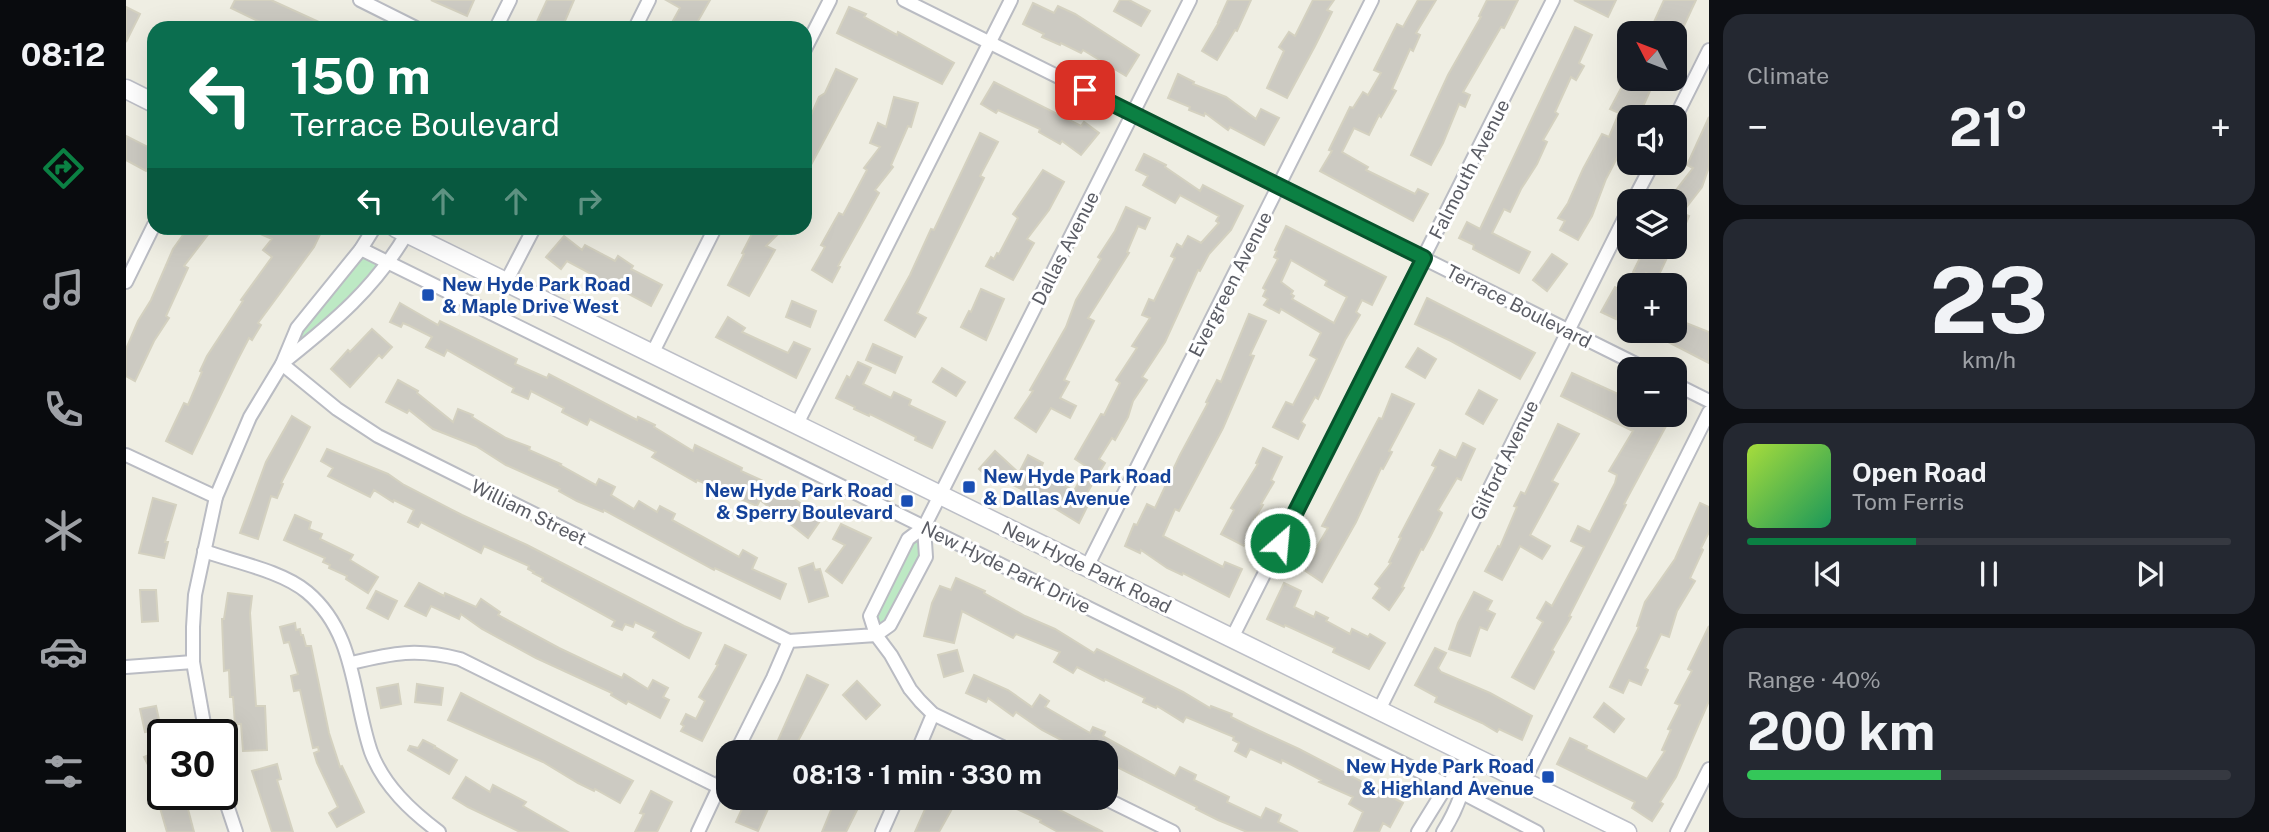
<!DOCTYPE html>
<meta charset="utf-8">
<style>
body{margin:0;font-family:"Public Sans",sans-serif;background:#242831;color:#f1f3f6;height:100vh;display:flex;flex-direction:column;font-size:26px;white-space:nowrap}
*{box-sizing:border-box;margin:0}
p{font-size:23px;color:#9ea1a6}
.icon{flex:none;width:38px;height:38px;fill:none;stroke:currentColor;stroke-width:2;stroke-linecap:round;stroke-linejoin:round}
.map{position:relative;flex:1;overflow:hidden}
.side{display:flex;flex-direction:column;gap:14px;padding:14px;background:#0d0f14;width:560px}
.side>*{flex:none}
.top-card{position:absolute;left:21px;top:21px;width:665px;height:214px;border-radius:21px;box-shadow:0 7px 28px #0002;background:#0b6e4f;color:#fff;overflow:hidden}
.needle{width:46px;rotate:312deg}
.buttons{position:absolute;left:1491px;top:21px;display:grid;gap:14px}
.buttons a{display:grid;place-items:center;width:70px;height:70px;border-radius:14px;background:#171b24;box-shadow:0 7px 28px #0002;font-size:35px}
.speed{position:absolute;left:21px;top:719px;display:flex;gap:14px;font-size:35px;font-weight:700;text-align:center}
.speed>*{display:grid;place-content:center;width:91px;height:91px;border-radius:50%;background:#171b24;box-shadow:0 7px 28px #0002;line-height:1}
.speed .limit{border:4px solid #111;border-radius:10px;background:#fff;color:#111}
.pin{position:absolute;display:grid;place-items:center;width:60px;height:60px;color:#fff;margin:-30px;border-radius:14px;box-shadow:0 4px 10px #0006}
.me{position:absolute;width:77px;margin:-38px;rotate:27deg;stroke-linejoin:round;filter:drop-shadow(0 0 5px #0008)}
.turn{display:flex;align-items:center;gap:24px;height:147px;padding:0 28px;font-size:32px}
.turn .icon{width:91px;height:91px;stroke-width:2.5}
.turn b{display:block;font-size:49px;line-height:60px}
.lanes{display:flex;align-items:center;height:66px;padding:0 28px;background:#0003;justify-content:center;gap:35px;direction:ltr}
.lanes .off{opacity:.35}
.big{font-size:52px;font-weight:700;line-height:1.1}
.side .tile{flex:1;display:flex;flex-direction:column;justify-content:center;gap:10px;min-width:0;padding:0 24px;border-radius:21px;background:#242831}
.side .dial{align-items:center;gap:0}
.dial b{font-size:91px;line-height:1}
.song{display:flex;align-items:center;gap:21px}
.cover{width:84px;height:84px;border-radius:10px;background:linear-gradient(135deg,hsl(80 70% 55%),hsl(150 70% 35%))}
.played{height:7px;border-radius:4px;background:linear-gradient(90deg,#0b8043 35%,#363941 35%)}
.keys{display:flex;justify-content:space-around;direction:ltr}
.heat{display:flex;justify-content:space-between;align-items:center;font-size:38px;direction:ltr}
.charge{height:10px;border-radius:5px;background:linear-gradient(90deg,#34c759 40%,#363941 0)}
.trip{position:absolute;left:590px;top:740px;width:402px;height:70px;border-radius:21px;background:#171b24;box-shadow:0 7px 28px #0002;font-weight:700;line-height:70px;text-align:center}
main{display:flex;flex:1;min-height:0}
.tabs{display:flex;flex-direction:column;width:126px;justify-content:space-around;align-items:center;background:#090b0e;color:#9ea1a6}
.tabs .icon{width:49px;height:49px}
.tabs .on{color:#0b8043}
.tabs b{font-size:32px;color:#f1f3f6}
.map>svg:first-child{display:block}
.green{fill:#bde9c4}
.building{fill:#cccac2;stroke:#d4d1c0;stroke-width:2;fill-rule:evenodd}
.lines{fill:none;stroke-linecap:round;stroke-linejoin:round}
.minor-casing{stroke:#babcc3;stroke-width:16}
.secondary-casing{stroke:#bdbfc7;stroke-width:21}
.minor{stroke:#fff;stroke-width:12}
.secondary{stroke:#fff;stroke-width:18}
.route-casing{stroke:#07532c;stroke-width:18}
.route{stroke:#0b8043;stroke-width:12}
.transit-dot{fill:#1a4fb4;stroke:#fff;stroke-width:2.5}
.labels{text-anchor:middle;stroke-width:6;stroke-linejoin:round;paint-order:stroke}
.street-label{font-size:19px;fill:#5b5d65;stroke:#fff}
.transit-label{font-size:19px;font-weight:bold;fill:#164399;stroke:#fff;text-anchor:start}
</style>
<main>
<nav class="tabs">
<b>08:12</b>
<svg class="icon on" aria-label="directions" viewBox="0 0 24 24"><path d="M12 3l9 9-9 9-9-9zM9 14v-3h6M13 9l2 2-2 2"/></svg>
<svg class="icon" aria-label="music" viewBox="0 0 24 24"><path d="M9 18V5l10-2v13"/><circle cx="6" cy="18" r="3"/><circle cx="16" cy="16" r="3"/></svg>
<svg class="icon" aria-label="phone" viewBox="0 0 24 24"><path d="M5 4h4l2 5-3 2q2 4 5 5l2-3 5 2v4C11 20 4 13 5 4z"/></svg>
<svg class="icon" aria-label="climate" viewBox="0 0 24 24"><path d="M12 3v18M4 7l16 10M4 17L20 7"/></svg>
<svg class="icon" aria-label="car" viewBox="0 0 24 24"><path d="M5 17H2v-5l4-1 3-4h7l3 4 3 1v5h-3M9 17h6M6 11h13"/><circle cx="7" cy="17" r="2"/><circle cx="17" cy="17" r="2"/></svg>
<svg class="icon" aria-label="filters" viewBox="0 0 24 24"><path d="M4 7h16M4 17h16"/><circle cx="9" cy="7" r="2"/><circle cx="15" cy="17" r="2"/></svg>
</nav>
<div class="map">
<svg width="1583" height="832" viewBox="0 0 1583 832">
<rect width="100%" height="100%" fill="#efeee3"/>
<g class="green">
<polygon points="235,252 260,264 162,354 174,329"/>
<polygon points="797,531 798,555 763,623 751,632 746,616 784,541"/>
</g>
<g class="building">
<polygon points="109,0 145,0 206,28 131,28 134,22 105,8"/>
<polygon points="305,0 348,0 341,16"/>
<polygon points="421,0 448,0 436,28 408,28"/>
<polygon points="540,0 584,0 568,28 543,28 554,8"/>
<polygon points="994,0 1003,0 1024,11 1015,26 988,11"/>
<polygon points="1102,0 1125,0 1111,31 1109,30 1091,60 1076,51 1093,22 1092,22"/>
<polygon points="1187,0 1208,0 1201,10 1206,12 1189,46 1161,98 1141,88 1158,51 1153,47 1163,32 1169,36"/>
<polygon points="1292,0 1310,0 1290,33 1294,35 1287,51 1284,49 1266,89 1270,91 1255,117 1253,115 1243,135 1228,128 1216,152 1242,167 1240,170 1289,194 1292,189 1302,194 1287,221 1194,171 1206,151 1203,150 1224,107 1227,108 1237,92 1242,95 1255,73 1248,70 1271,24 1277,27"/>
<polygon points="1361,0 1392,0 1378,28 1375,27 1337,92 1344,95 1339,107 1333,104 1317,143 1305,165 1285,155 1322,75 1355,17 1353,16"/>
<polygon points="1448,0 1490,0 1482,17"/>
<polygon points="1538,0 1570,0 1549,45 1549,33 1523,33"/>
<polygon points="907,3 928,13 932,6 949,14 1013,55 1000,76 957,50 955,53 935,43 934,45 916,37 918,34 897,24"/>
<polygon points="0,7 14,14 0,42"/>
<polygon points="723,7 740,14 738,17 771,35 772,32 828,63 816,84 711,33"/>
<polygon points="1449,27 1466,35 1453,63 1458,66 1450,80 1445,77 1429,112 1432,114 1417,140 1421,142 1411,164 1395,189 1384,212 1378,209 1366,233 1404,252 1393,273 1347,249 1348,245 1333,238 1341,222 1354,229"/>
<polygon points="710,69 731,79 679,176 679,129 693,97 699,93"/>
<polygon points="1052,74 1068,82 1067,84 1100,97 1130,119 1135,109 1153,118 1138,145 1104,127 1102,130 1079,113 1078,116 1063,110 1064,107 1042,98"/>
<polygon points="1500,79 1516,79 1527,84 1516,109 1535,117 1503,117 1503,135 1480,179 1466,216 1452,240 1434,230 1439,221 1432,218 1442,203 1457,169 1476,134 1483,137 1493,113 1484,109"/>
<polygon points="868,82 955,126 958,122 973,133 955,155 936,141 934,144 913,132 914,129 872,110 870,113 855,104"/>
<polygon points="768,97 792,103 785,127 782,126 765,165 767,167 749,190 753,193 712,266 714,267 706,282 686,270 699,247 695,245 713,213 717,215 741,170 738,168 754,147 744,143 752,123 760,127"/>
<polygon points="1583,117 1583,167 1576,187 1556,213 1563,216 1549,249 1549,201 1544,198 1567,168 1561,165"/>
<polygon points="854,133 872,142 854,176 858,178 791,313 800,318 789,337 759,320 784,275 805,229 808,230"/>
<polygon points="0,136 28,150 28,157 20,171 0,160"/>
<polygon points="1018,154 1040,165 1039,167 1074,191 1077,185 1117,206 1105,230 1083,254 1074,271 1072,270 1039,342 1016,377 1021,380 1007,401 1002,417 989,440 986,438 973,459 979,463 958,498 964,501 953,523 909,496 873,478 868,483 853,469 869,451 893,473 902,455 917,463 914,470 948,491 961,467 949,459 975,414 978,415 994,383 990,380 1011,348 1006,346 1024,318 1016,315 1023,299 1028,301 1049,258 1045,256 1051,244 1056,247 1062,236 1075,243 1093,223 1090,221 1093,216 1054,195 1049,203 1017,185 1022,176 1010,170"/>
<polygon points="917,170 938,182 923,210 901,239 908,243 887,280 860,266 865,257 868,259 871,253 873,254 892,218 887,214"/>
<polygon points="1000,207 1024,218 1019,229 1012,226 1001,252 1003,253 962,318 968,321 938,380 943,382 934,398 950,406 944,418 925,408 910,432 889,418 907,391 904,390 940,327 950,300 975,259 972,257 989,231"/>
<path d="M1160,226L1260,277L1246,305L1236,300L1230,312L1234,315L1219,340L1192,399L1189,397L1175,422L1179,425L1172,439L1147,427L1160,402L1167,405L1191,359L1184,355L1195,333L1155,309L1153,313L1138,305L1142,299L1137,296L1140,290L1137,288L1152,259L1148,257L1151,251L1149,250ZM1165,260L1201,281L1199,285L1221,297L1208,323L1166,299L1168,296L1165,294L1167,291L1155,282Z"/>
<polygon points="62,228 87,228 58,266 62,268 40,316 43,318 28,341 9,381 0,376 0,349 12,321 25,300 47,249"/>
<polygon points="121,228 197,228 188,247 132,323 135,325 126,340 123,338 111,361 66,454 40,441 58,403 62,405 76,372 74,371 81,356 117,301 115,300 146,257 137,250 146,239"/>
<polygon points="629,228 658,228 640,246 649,250 623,296 602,285 618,254 616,253"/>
<polygon points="438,236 456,250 459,245 489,261 492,256 507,266 505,269 536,285 525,306 441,261 435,269 420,257"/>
<polygon points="1523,247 1546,247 1531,279 1520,273 1518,278 1507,272 1515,256 1518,257"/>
<polygon points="1426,254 1441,264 1421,291 1407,280"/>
<polygon points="1489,287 1503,295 1503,323 1491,316 1490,319 1475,312"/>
<polygon points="855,289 878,299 860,340 835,327 843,311 845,312"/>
<polygon points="1301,298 1409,353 1394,379 1325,341 1289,324"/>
<polygon points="666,301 690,311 684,327 660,317"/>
<polygon points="274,303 312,325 314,321 391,359 389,364 421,378 423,374 511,420 512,417 529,425 528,427 567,451 569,445 616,468 615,471 637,481 636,483 653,492 655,489 682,509 686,504 699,514 682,538 634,500 631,506 571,480 570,482 526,457 530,452 464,419 461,425 436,412 438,408 405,391 402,399 386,392 388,388 321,350 318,356 300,347 306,337 284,326 277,323 275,327 264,322"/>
<polygon points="1123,314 1140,321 1124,355 1128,356 1097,428 1053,511 1049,509 1037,536 1097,567 1099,562 1116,569 1103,597 1057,573 1056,575 1041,568 1015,550 1014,553 999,546 1008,524 1011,525 1021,504 1029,508 1054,455 1082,403 1080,402 1091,380 1095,382"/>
<polygon points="602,317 619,328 616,332 662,353 668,342 684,349 670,378 590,337"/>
<polygon points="1555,321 1583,332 1583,363 1521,331 1551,331"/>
<polygon points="246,329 266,347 256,358 253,355 224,387 205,369 222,350 224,352"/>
<polygon points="747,344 776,357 769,373 740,360"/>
<polygon points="1292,348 1310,359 1299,378 1280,367"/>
<polygon points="732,362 745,368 737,384 765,398 768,392 785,400 783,405 819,422 806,448 789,440 790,437 744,414 743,416 728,409 729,407 710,398 721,376 724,378"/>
<polygon points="816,368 839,382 830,396 807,382"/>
<polygon points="1446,373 1503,399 1503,415 1546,415 1498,504 1500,505 1443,616 1445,617 1426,650 1428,652 1408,689 1386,677 1417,622 1411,618 1420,602 1426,606 1458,547 1445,541 1452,526 1464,532 1489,483 1491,475 1483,471 1507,431 1435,396"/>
<polygon points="272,380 292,391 291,393 327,422 332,409 347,415 346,417 380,438 404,447 403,450 435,464 434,465 470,485 473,479 489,487 485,495 508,509 513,501 531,512 534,506 549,514 546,520 613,557 617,550 631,558 626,569 660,584 654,599 589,568 588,570 478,510 477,512 451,501 433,491 434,489 380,465 350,446 307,429 283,410 281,413 260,402"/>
<polygon points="1353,390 1371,400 1357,424 1340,414"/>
<polygon points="1266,394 1288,404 1263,451 1266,452 1257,469 1255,468 1230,522 1196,582 1178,570 1191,551 1189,550 1202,528 1196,526 1253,418 1256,419"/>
<polygon points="166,416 184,427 155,483 157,484 151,498 145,496 132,539 114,533 140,462"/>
<polygon points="1432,424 1453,434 1426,481 1432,484 1404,535 1424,546 1416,559 1394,546 1376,580 1359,571 1372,546 1374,547 1391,507 1388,506 1395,492 1399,494"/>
<polygon points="1337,443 1349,449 1342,464 1335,480 1331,478 1312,510 1316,513 1305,535 1297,550 1295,549 1276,587 1278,588 1263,610 1247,598 1254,588 1249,584 1265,563 1263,562 1275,538 1273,537 1310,467 1306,465 1314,450 1330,458"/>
<polygon points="1137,448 1156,457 1145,480 1148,482 1135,504 1137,505 1123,527 1127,529 1118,546 1095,534 1108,510 1105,508 1132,464 1130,463"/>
<polygon points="201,449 262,474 278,485 336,515 401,545 558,626 575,633 563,658 527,637 530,632 509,622 507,627 499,624 496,630 486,626 489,621 416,581 417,578 407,573 408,572 402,569 403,566 358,546 355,553 295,522 292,527 282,522 288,510 268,500 267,502 248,490 244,497 202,476 207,468 195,461"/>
<polygon points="27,498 50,505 39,542 42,542 38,558 13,553"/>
<polygon points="1574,503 1583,507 1583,532 1575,548 1577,550 1564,578 1569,581 1551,611 1543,637 1535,634 1519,668 1522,670 1515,685 1503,680 1497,693 1484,687 1513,627 1511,626 1519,602 1549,559"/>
<polygon points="169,515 185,522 183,529 196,534 194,539 227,555 224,560 252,577 242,593 220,579 221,576 203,568 204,565 197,562 199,558 158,540"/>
<polygon points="715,524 745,538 716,583 700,571 719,545 707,539"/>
<polygon points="687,563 689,570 694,569 702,596 683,602 673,568"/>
<polygon points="830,578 859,591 858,593 899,616 929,629 968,653 971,649 1057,692 1084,708 1085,706 1106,714 1105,717 1123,726 1173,749 1277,803 1264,827 1257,823 1253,832 1228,832 1237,812 1223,804 1227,797 1193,782 1195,780 1156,760 1155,763 1127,750 1124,749 1120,757 1109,751 1113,743 1107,740 1108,737 1060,717 1057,722 1031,706 1030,708 1017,702 1019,698 979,679 978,681 951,667 947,673 928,662 934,652 890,634 887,638 836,611 828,643 798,636 806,603 814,586 825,590"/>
<polygon points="293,583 318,596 319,593 350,607 355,599 374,612 372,615 433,648 496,678 498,674 522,689 527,680 542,688 537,697 543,700 534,718 502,701 500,704 485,695 486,693 410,658 356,629 335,614 333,619 305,606 300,616 279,606"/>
<polygon points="1158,583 1175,591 1168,607 1188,617 1190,612 1202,618 1200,621 1224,634 1226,629 1242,637 1244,634 1259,643 1243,669 1207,652 1209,648 1159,625 1158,627 1141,619"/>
<polygon points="14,590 30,590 32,621 16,622"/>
<polygon points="250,591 271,601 262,619 241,608"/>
<polygon points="1348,592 1366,601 1361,610 1369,614 1361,630 1354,627 1344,656 1323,649 1332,623"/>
<polygon points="102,593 126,596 124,613 130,706 139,706 141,750 117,751 115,724 109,724 107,697 104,697 103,670 98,671 96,619 98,619"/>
<polygon points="169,623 170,630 174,629 175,635 177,635 180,646 185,646 203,733 214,767 216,766 238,812 211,827 203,813 212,807 191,763 188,753 193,751 192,747 187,748 174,690 168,691 165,676 172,674 163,642 158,643 154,627"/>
<polygon points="1583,626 1583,701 1550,777 1534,802 1537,804 1526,821 1506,808 1509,802 1431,764 1444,738 1461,746 1460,749 1521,779 1539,751 1536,750 1545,730 1542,729 1554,705 1549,703 1566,671 1562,669"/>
<polygon points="599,645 620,655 576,741 555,731 558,726 555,724 560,714 570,719 579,701 573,697 592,665 590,664"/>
<polygon points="1309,648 1320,653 1312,668 1315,672 1364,693 1406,716 1396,740 1373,729 1371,732 1356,723 1309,702 1311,697 1289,685"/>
<polygon points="831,650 837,671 818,677 812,655"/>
<polygon points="681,675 702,685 672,741 676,744 672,752 660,752 649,747"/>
<polygon points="848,675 882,690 906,707 914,695 923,701 919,707 964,733 967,727 979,732 977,736 1049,776 1054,767 1070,775 1068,780 1103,797 1101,802 1135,818 1140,808 1155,815 1152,822 1172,832 1121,832 1092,820 1070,809 1071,807 983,763 989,752 958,752 916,730 890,712 887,716 862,698 860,702 840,693"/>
<polygon points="731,681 754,705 740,719 717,695"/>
<polygon points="272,684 275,704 255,708 251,688"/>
<polygon points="291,684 317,688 315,705 289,702"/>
<polygon points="335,693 507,781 494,803 469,789 468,791 452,783 417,762 322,720"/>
<polygon points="1478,703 1498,719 1488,732 1468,717"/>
<polygon points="30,706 35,729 19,732 14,709"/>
<polygon points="297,740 309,746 308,749 309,747 331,760 323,774 282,750 284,746 292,748"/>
<polygon points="37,749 37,794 58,794 68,832 41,832 30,794 37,794 18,757"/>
<polygon points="151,764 155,779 151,780 167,832 146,832 126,771"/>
<polygon points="340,777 364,792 367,785 400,802 397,806 442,832 394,832 342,807 327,798"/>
<polygon points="525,791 546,802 531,832 509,832 518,814 514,813"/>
<polygon points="621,798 647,798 632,831 610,822"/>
<polygon points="710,798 716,798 733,806 720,832 696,832"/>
<polygon points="804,798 832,798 813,832 789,832"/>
<polygon points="866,798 910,798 977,832 932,832 914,822 915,820"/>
</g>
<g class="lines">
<defs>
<g id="minor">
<polyline points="234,0 290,28"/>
<polyline points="778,0 1520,369"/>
<polyline points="370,28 384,0"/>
<polyline points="509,28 523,0"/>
<polyline points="679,49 704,0"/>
<polyline points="1549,118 1583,50"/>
<polyline points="1507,201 1527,163"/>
<polyline points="235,249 1321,785 1411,832"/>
<polyline points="0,282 28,225"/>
<polyline points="380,282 408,228"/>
<polyline points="527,352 589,228"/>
<path d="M159,361C208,322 249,288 281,233"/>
<polyline points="156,364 211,409 252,436 663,641"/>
<polyline points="1549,384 1583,401"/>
<polyline points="671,424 885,0"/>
<polyline points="0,455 90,497"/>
<polyline points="798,527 1064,0"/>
<path d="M78,551C109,562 156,571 181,592C230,633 226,696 245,752C258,786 285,811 313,832"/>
<polyline points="961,567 1246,0"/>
<polyline points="1106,638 1427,0"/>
<path d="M225,663C268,653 290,648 334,659L593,787"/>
<polyline points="0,667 67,662"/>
<polyline points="1253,710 1503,209"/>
<polyline points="80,735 67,662 67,627 69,595 90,497 124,417 156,364 171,328 235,249 248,228"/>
<polyline points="610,752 647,678 663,641 750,635 764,625 800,557 798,527 782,539 744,616 750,635 765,655 784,689 794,701 807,714 887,752"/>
<polyline points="791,752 807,714"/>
<polyline points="1398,781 1583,412"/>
<polyline points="96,790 110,832"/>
<polyline points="978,798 1047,832"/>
<polyline points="572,832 602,768"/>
<polyline points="756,832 771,798"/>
<polyline points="1292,832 1321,785 1346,755"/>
<path d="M1317,832C1332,808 1339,786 1345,759"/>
<polyline points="1551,832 1583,769"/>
</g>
<g id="secondary">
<polyline points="0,89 28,103"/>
<polyline points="270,228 1501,832"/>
</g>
</defs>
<use href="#minor" class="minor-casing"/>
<use href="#secondary" class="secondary-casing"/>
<use href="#minor" class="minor"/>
<use href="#secondary" class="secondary"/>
</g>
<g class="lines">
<defs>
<polyline id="route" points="959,90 1298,258 1154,543"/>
</defs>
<use href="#route" class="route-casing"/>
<use href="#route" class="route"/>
</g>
<g class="transit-dot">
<rect x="295" y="288" width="14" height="14" rx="3.5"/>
<rect x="836" y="480" width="14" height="14" rx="3.5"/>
<rect x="774" y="494" width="14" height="14" rx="3.5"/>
<rect x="1415" y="770" width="14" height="14" rx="3.5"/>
</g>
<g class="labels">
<g class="street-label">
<text transform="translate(1343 169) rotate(-63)" y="7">Falmouth Avenue</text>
<text transform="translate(939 248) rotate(-63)" y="7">Dallas Avenue</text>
<text transform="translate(1104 284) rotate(-63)" y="7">Evergreen Avenue</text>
<text transform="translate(1393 306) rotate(27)" y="7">Terrace Boulevard</text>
<text transform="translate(1378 460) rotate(-64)" y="7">Gilford Avenue</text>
<text transform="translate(403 512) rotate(26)" y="7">William Street</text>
<text transform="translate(880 567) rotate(26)" y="7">New Hyde Park Drive</text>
<text transform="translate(961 567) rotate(26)" y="7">New Hyde Park Road</text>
</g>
<g class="transit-label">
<text x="316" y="291">New Hyde Park Road<tspan x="316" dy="22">&amp; Maple Drive West</tspan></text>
<text x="857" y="483">New Hyde Park Road<tspan x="857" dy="22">&amp; Dallas Avenue</tspan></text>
<text x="767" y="497" text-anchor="end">New Hyde Park Road<tspan x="767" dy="22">&amp; Sperry Boulevard</tspan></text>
<text x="1408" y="773" text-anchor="end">New Hyde Park Road<tspan x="1408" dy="22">&amp; Highland Avenue</tspan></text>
</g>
</g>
</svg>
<div class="buttons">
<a><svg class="needle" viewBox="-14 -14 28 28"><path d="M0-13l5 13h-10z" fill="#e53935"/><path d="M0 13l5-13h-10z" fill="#9ea1a6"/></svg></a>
<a><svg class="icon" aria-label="sound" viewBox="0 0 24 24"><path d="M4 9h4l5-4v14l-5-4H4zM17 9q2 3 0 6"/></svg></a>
<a><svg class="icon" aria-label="layers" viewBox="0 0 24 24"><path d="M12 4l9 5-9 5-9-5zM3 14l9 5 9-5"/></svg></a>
<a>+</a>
<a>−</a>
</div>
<div class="speed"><div class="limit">30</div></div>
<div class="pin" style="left:959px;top:90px;background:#d93025"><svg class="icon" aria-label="arrive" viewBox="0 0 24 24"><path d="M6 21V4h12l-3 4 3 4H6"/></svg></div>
<svg class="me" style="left:1154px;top:543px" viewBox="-20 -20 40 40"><circle r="17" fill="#0b8043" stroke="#fff" stroke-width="3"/><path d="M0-11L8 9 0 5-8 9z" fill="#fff"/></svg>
<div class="trip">08:13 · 1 min · 330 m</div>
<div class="top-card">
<div class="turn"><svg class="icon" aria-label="left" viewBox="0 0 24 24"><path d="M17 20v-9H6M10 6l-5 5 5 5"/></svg><div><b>150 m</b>Terrace Boulevard</div></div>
<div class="lanes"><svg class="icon" aria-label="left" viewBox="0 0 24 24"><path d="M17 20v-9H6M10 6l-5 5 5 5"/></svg><svg class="icon off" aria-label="ahead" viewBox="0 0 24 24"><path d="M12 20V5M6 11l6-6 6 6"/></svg><svg class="icon off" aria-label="ahead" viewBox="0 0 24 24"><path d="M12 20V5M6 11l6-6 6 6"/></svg><svg class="icon off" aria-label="right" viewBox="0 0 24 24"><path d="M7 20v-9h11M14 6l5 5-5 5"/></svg></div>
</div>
</div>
<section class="side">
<div class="tile"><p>Climate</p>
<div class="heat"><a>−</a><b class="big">21°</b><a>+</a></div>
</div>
<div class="tile dial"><b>23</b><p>km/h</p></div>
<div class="tile">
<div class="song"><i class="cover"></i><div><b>Open Road</b><p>Tom Ferris</p></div></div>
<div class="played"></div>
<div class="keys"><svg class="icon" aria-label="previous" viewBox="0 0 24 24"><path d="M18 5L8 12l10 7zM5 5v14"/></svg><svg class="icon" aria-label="pause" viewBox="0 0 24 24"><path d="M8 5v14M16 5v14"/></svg><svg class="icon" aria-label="next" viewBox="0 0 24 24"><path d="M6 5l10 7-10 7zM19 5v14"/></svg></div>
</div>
<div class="tile"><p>Range · 40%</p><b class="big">200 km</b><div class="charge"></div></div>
</section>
</main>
